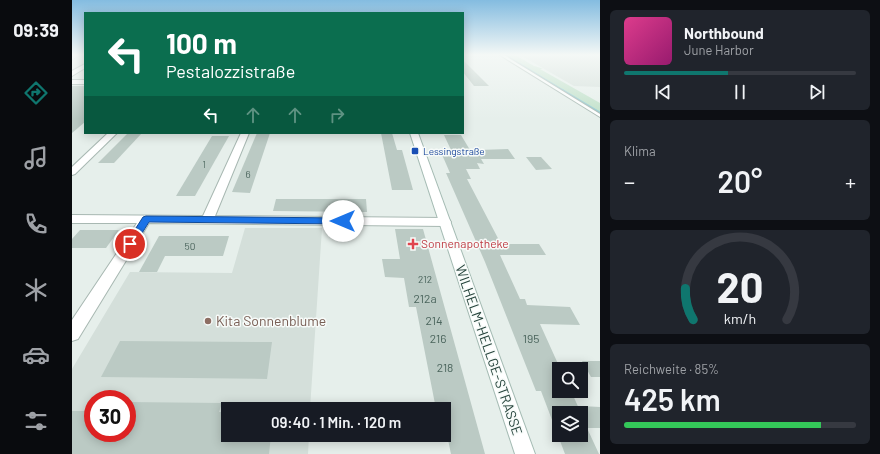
<!DOCTYPE html>
<html lang="de">
<meta charset="utf-8">
<style>
body{margin:0;font-family:Barlow,sans-serif;background:#20242c;color:#f1f3f6;height:100vh;display:flex;flex-direction:column;font-size:15px;white-space:nowrap}
*{box-sizing:border-box;margin:0}
p{font-size:13px;color:#9ea1a6}
.icon{flex:none;width:22px;height:22px;fill:none;stroke:currentColor;stroke-width:2;stroke-linecap:round;stroke-linejoin:round}
.map{position:relative;flex:1;overflow:hidden}
.sheet{display:flex;flex-direction:column;gap:10px;padding:10px;background:#0d0f14;width:280px}
.sheet>*{flex:none}
.banner{position:absolute;left:12px;top:12px;width:380px;height:122px;border-radius:0px;box-shadow:0 2px 10px #0003;background:#0b6e4f;color:#fff;overflow:hidden}
.controls{position:absolute;left:480px;top:362px;display:grid;gap:8px}
.controls a{display:grid;place-items:center;width:36px;height:36px;border-radius:0px;background:#171b24;box-shadow:0 2px 10px #0003;font-size:20px}
.speed{position:absolute;left:12px;top:390px;display:flex;gap:8px;font-size:20px;font-weight:700;text-align:center}
.speed>*{display:grid;place-content:center;width:52px;height:52px;border-radius:50%;background:#171b24;box-shadow:0 2px 10px #0003;line-height:1}
.speed .limit{border:6px solid #d22;background:#fff;color:#111}
.pin{position:absolute;display:grid;place-items:center;width:34px;height:34px;color:#fff;margin:-17px;border:2px solid #fff;border-radius:50%;box-shadow:0 1px 4px #0007}
.me{position:absolute;width:44px;margin:-22px;rotate:270deg;stroke-linejoin:round;filter:drop-shadow(0 0 3px #0008)}
.turn{display:flex;align-items:center;gap:14px;height:84px;padding:0 16px;font-size:18px}
.turn .icon{width:52px;height:52px;stroke-width:2.5}
.turn b{display:block;font-size:28px;line-height:34px}
.lanes{display:flex;align-items:center;height:38px;padding:0 16px;background:#0003;justify-content:center;gap:20px;direction:ltr}
.lanes .off{opacity:.35}
.big{font-size:30px;font-weight:600;line-height:1.1}
.sheet .widget{flex:1;display:flex;flex-direction:column;justify-content:center;gap:6px;min-width:0;padding:0 14px;border-radius:6px;background:#20242c}
.sheet .dial{align-items:center;gap:0}
.dial svg{height:104px;overflow:visible;fill:none;stroke:#363941;stroke-width:7;stroke-linecap:round;text-anchor:middle}
.dial text{fill:#f1f3f6;stroke:none}
.song{display:flex;align-items:center;gap:12px}
.cover{width:48px;height:48px;border-radius:6px;background:linear-gradient(135deg,hsl(330 70% 55%),hsl(320 70% 35%))}
.played{height:4px;border-radius:2px;background:linear-gradient(90deg,#0f766e 45%,#363941 45%)}
.keys{display:flex;justify-content:space-around;direction:ltr}
.heat{display:flex;justify-content:space-between;align-items:center;font-size:22px;direction:ltr}
.charge{height:6px;border-radius:3px;background:linear-gradient(90deg,#34c759 85%,#363941 0)}
.trip{position:absolute;left:149px;top:402px;width:230px;height:40px;border-radius:0px;background:#171b24;box-shadow:0 2px 10px #0003;font-weight:600;line-height:40px;text-align:center}
main{display:flex;flex:1;min-height:0}
.menu{display:flex;flex-direction:column;width:72px;justify-content:space-around;align-items:center;background:#090b0e;color:#9ea1a6}
.menu .icon{width:28px;height:28px}
.menu .active{color:#0f766e}
.menu b{font-size:18px;color:#f1f3f6}
.map>svg:first-child{display:block}
.built{fill:#d4dfda;fill-rule:evenodd}
.green{fill:#bfe0c8}
.lines{fill:none;stroke-linecap:round;stroke-linejoin:round}
.stream-far1{stroke:#8ec9d4;stroke-width:2}
.stream{stroke:#8ec9d4;stroke-width:2.5}
.building{fill:#bbcac4;fill-rule:evenodd}
.lane-casing{stroke:#a8b8b2;stroke-width:2}
.street-casing{stroke:#a8b8b2;stroke-width:2}
.secondary-casing{stroke:#a4bbb3;stroke-width:2}
.path{stroke:#86b3a5;stroke-width:1;stroke-dasharray:1 1.5;stroke-linecap:butt}
.lane{fill:#fff;fill-rule:evenodd}
.street{fill:#fff;fill-rule:evenodd}
.secondary{fill:#fff;fill-rule:evenodd}
.route{fill:#1a73e8;stroke:#114b97}
.transit-dot{fill:#1a4fb4;stroke:#f7fbf9;stroke-width:1.5}
.health-dot{fill:#e0444e;stroke:#f7fbf9;stroke-width:1.5}
.education-dot{fill:#8d6e63;stroke:#f7fbf9;stroke-width:1.5}
.labels{text-anchor:middle;stroke-width:3;stroke-linejoin:round;paint-order:stroke}
.far-number-label{font-size:9px;fill:#4a645c}
.far-transit-label{font-size:10px;fill:#164399;stroke:#f7fbf9;text-anchor:start}
.number-label{font-size:10px;fill:#4a645c}
.health-label{font-size:12px;fill:#be3a42;stroke:#f7fbf9;text-anchor:start}
.near-number-label{font-size:12px;fill:#4a645c}
.near-education-label{font-size:14px;fill:#785e54;stroke:#f7fbf9;text-anchor:start}
.near-street-label{font-size:14px;fill:#24423a;stroke:#f7fbf9}
</style>
<main>
<nav class="menu">
<b>09:39</b>
<svg class="icon active" aria-label="directions" viewBox="0 0 24 24"><path d="M12 3l9 9-9 9-9-9zM9 14v-3h6M13 9l2 2-2 2"/></svg>
<svg class="icon" aria-label="music" viewBox="0 0 24 24"><path d="M9 18V5l10-2v13"/><circle cx="6" cy="18" r="3"/><circle cx="16" cy="16" r="3"/></svg>
<svg class="icon" aria-label="phone" viewBox="0 0 24 24"><path d="M5 4h4l2 5-3 2q2 4 5 5l2-3 5 2v4C11 20 4 13 5 4z"/></svg>
<svg class="icon" aria-label="climate" viewBox="0 0 24 24"><path d="M12 3v18M4 7l16 10M4 17L20 7"/></svg>
<svg class="icon" aria-label="car" viewBox="0 0 24 24"><path d="M5 17H2v-5l4-1 3-4h7l3 4 3 1v5h-3M9 17h6M6 11h13"/><circle cx="7" cy="17" r="2"/><circle cx="17" cy="17" r="2"/></svg>
<svg class="icon" aria-label="filters" viewBox="0 0 24 24"><path d="M4 7h16M4 17h16"/><circle cx="9" cy="7" r="2"/><circle cx="15" cy="17" r="2"/></svg>
</nav>
<div class="map">
<svg width="528" height="454" viewBox="0 0 528 454">
<rect width="100%" height="100%" fill="#e6efeb"/>
<g class="built">
<polygon points="448,55 528,55 528,87 502,86"/>
<path d="M173,228H250L238,409H156V435H237L236,454H0V369L58,272L160,273ZM21,399H55V433H21Z"/>
</g>
<path class="green" d="M431,55C448,55 447,58 462,66C465,67 467,67 471,69H468L528,103V114Z"/>
<g class="lines">
<polyline class="stream-far1" points="433,55 492,91"/>
<polyline class="stream" points="490,90 528,113"/>
</g>
<g class="building">
<polygon points="391,60 417,86 402,86 391,72"/>
<polygon points="0,86 13,86 13,122 0,133"/>
<polygon points="56,133 70,133 42,163 26,163"/>
<polygon points="185,133 198,133 178,193 160,192"/>
<polygon points="309,133 320,133 325,150 330,150 341,190 320,190"/>
<path d="M372,135H389L398,150H404L407,155V150L436,149L443,159H409L412,164L405,163L408,169H394L399,179H395L429,244H467L474,255H428L448,299H453L455,305L498,307L508,325L468,324L487,366V391H499L509,413V406L528,407V428H515L527,454H493L469,391H464L413,262L374,173H378L368,150H379ZM487,413H509V435H487Z"/>
<polygon points="140,136 157,136 123,196 104,196"/>
<polygon points="454,157 469,157 480,169 464,170"/>
<polygon points="204,199 294,199 295,212 201,211"/>
<polygon points="323,229 351,229 413,454 379,454 374,430 372,430 372,409 364,409 344,307 337,307 332,278 313,277 310,259 328,259"/>
<polygon points="8,230 47,230 34,248 0,248 0,239"/>
<polygon points="87,236 157,236 151,256 93,256 85,272 67,272"/>
<polygon points="48,341 200,342 195,379 29,377"/>
<polygon points="510,361 528,361 528,377 519,377"/>
<polygon points="55,402 150,403 147,412 156,412 156,435 199,435 197,454 0,454 0,411 21,411 21,433 55,433"/>
</g>
<g class="lines">
<defs>
<polygon id="lane" points="432,55 528,114 528,117 428,55"/>
<g id="street">
<polygon points="13,64 13,68 0,76 0,71"/>
<rect x="0" y="80" width="13" height="4"/>
<polygon points="36,133 45,133 3,174 0,175 0,167"/>
<polygon points="169,133 177,133 143,216 373,218 377,219 379,222 377,225 373,226 77,223 6,339 0,341 0,320 65,223 0,223 0,215 131,216"/>
</g>
<polygon id="secondary" points="338,133 346,133 463,454 443,454"/>
</defs>
<use href="#lane" class="lane-casing"/>
<use href="#street" class="street-casing"/>
<use href="#secondary" class="secondary-casing"/>
<polyline class="path" points="0,60 10,55"/>
<use href="#lane" class="lane"/>
<use href="#street" class="street"/>
<use href="#secondary" class="secondary"/>
</g>
<linearGradient id="sky" x2="0" y2="1"><stop stop-color="#84bce0"/><stop offset="0.46" stop-color="#f4f8f6"/><stop offset="1" stop-color="#f4f8f6" stop-opacity="0"/></linearGradient>
<rect width="528" height="119" fill="url(#sky)"/>
<polygon class="route" points="74,216 271,218 276,221 271,224 77,222 62,246 55,246 54,244 55,242 71,217"/>
<rect class="transit-dot" x="339" y="147" width="8" height="8" rx="2"/>
<path class="health-dot" d="M339 238h4v4h4v4h-4v4h-4v-4h-4v-4h4z"/>
<circle class="education-dot" cx="136" cy="321" r="4"/>
<g class="labels">
<g class="far-number-label">
<text x="132" y="168">1</text>
</g>
<g class="far-transit-label">
<text x="351" y="155">Lessingstraße</text>
</g>
<g class="number-label">
<text x="176" y="178">6</text>
<text x="118" y="250">50</text>
<text x="353" y="283">212</text>
</g>
<g class="health-label">
<text x="349" y="248">Sonnenapotheke</text>
</g>
<g class="near-number-label">
<text x="353" y="303">212a</text>
<text x="362" y="325">214</text>
<text x="366" y="343">216</text>
<text x="459" y="343">195</text>
<text x="373" y="372">218</text>
</g>
<g class="near-education-label">
<text x="144" y="326">Kita Sonnenblume</text>
</g>
<g class="near-street-label">
<text transform="translate(417 350) rotate(71)" y="5">WILHELM-HELLGE-STRASSE</text>
</g>
</g>
</svg>
<div class="controls">
<a><svg class="icon" aria-label="search" viewBox="0 0 24 24"><circle cx="10" cy="10" r="6"/><path d="M15 15l6 6"/></svg></a>
<a><svg class="icon" aria-label="layers" viewBox="0 0 24 24"><path d="M12 4l9 5-9 5-9-5zM3 14l9 5 9-5"/></svg></a>
</div>
<div class="speed"><div class="limit">30</div></div>
<div class="pin" style="left:58px;top:244px;background:#d93025"><svg class="icon" aria-label="arrive" viewBox="0 0 24 24"><path d="M6 21V4h12l-3 4 3 4H6"/></svg></div>
<svg class="me" style="left:271px;top:221px" viewBox="-20 -20 40 40"><circle r="19" fill="#fff"/><path d="M0-13L10 11 0 6-10 11z" fill="#1a73e8"/></svg>
<div class="trip">09:40 · 1 Min. · 120 m</div>
<div class="banner">
<div class="turn"><svg class="icon" aria-label="left" viewBox="0 0 24 24"><path d="M17 20v-9H6M10 6l-5 5 5 5"/></svg><div><b>100 m</b>Pestalozzistraße</div></div>
<div class="lanes"><svg class="icon" aria-label="left" viewBox="0 0 24 24"><path d="M17 20v-9H6M10 6l-5 5 5 5"/></svg><svg class="icon off" aria-label="ahead" viewBox="0 0 24 24"><path d="M12 20V5M6 11l6-6 6 6"/></svg><svg class="icon off" aria-label="ahead" viewBox="0 0 24 24"><path d="M12 20V5M6 11l6-6 6 6"/></svg><svg class="icon off" aria-label="right" viewBox="0 0 24 24"><path d="M7 20v-9h11M14 6l5 5-5 5"/></svg></div>
</div>
</div>
<section class="sheet">
<div class="widget">
<div class="song"><i class="cover"></i><div><b>Northbound</b><p>June Harbor</p></div></div>
<div class="played"></div>
<div class="keys"><svg class="icon" aria-label="previous" viewBox="0 0 24 24"><path d="M18 5L8 12l10 7zM5 5v14"/></svg><svg class="icon" aria-label="pause" viewBox="0 0 24 24"><path d="M8 5v14M16 5v14"/></svg><svg class="icon" aria-label="next" viewBox="0 0 24 24"><path d="M6 5l10 7-10 7zM19 5v14"/></svg></div>
</div>
<div class="widget"><p>Klima</p>
<div class="heat"><a>−</a><b class="big">20°</b><a>+</a></div>
</div>
<div class="widget dial"><svg viewBox="0 0 100 80">
<path d="M14 69A42 42 0 1 1 86 69"/>
<path d="M14 69A42 42 0 0 1 8 45" stroke="#0f766e"/>
<text x="50" y="56" font-size="32" font-weight="700">20</text>
<text x="50" y="72" font-size="11">km/h</text>
</svg></div>
<div class="widget"><p>Reichweite · 85%</p><b class="big">425 km</b><div class="charge"></div></div>
</section>
</main>
